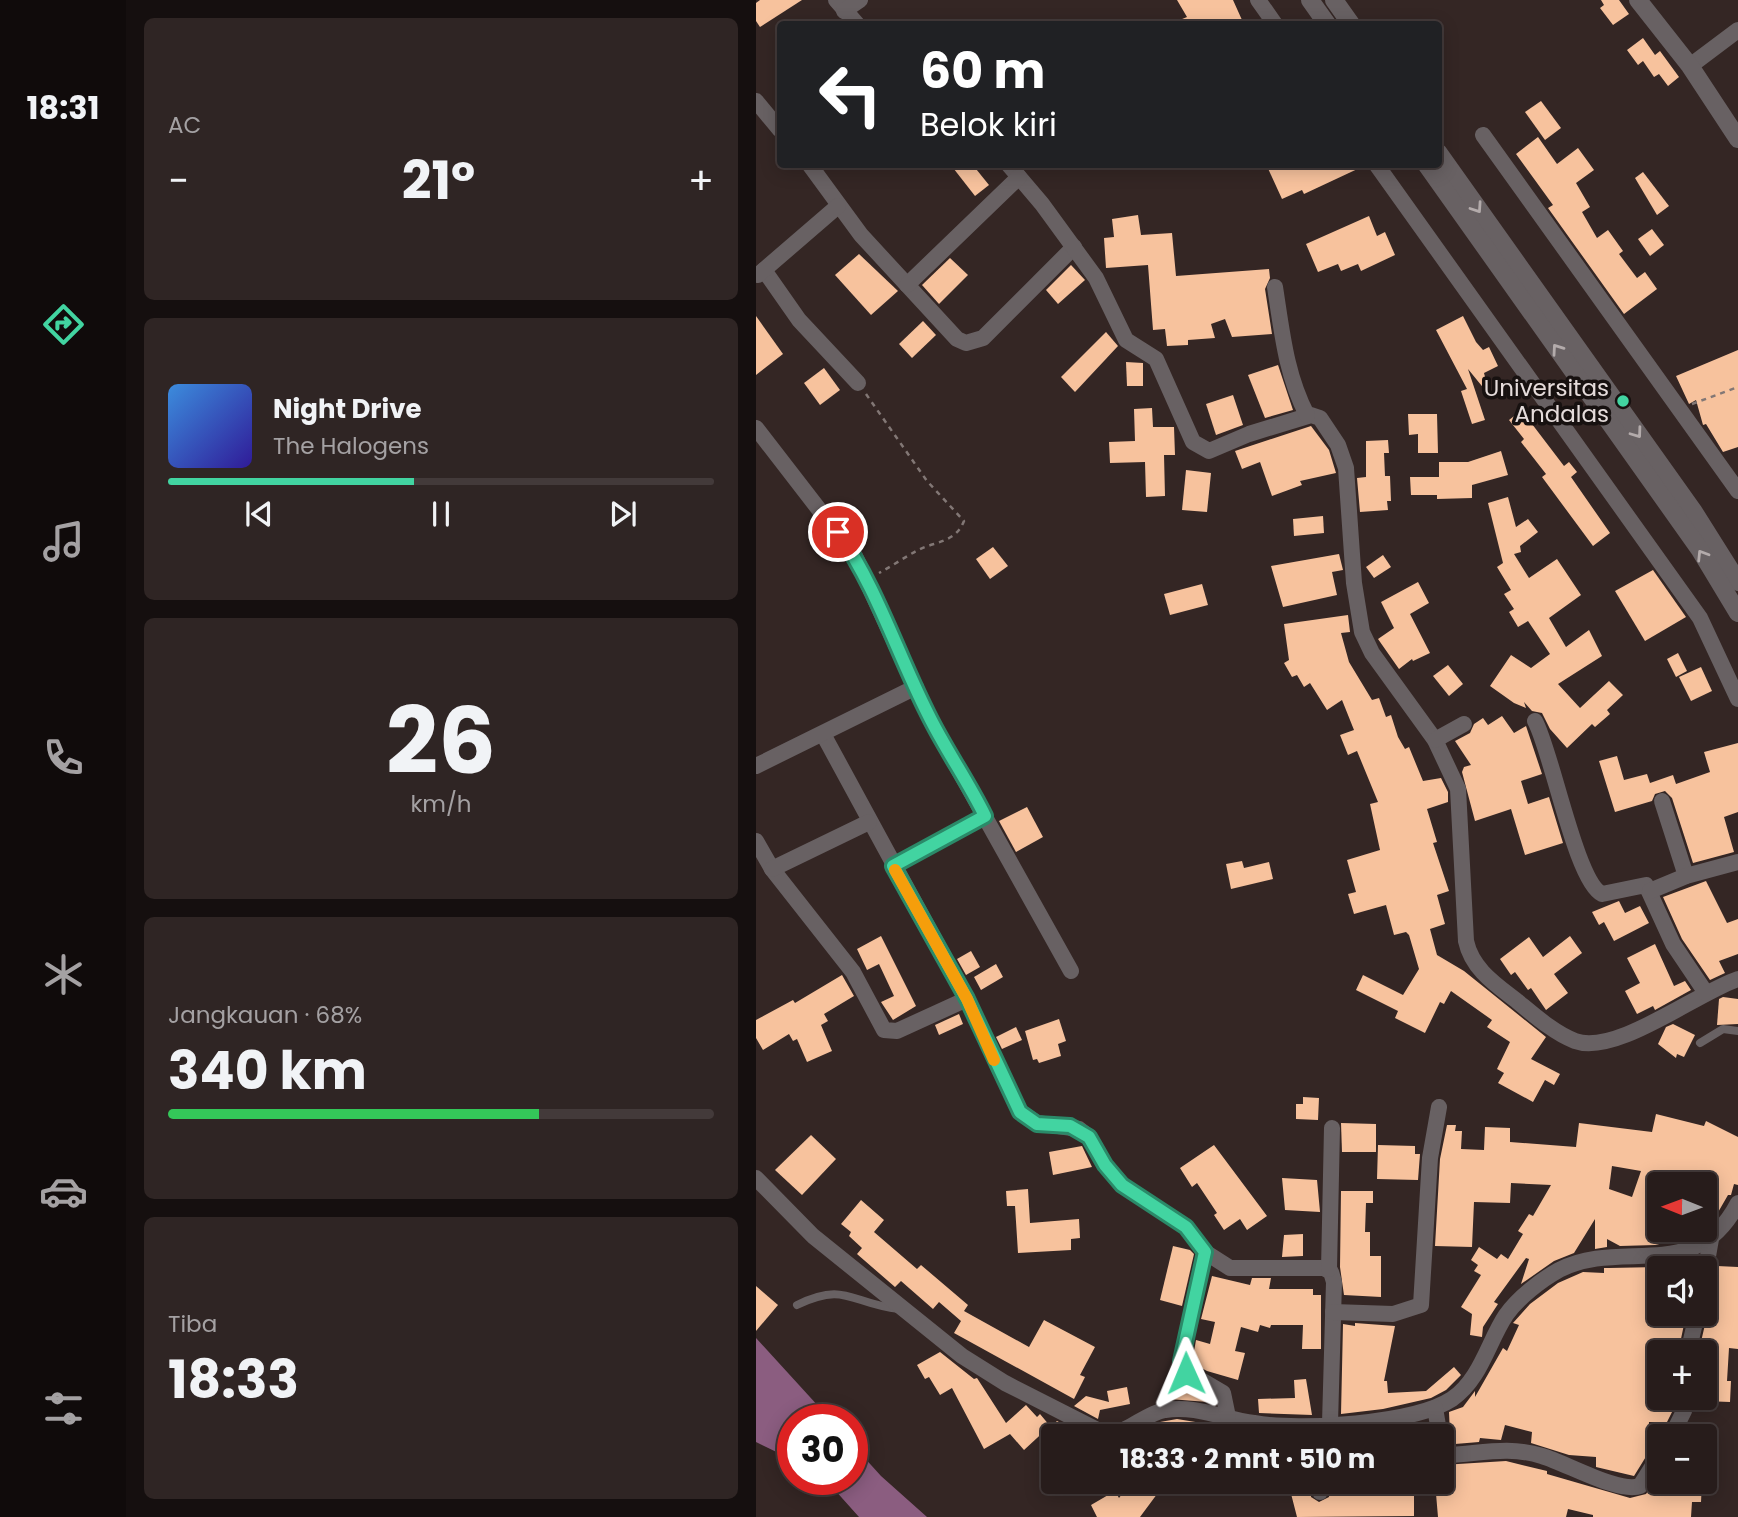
<!DOCTYPE html>
<html lang="id">
<meta charset="utf-8">
<style>
body{margin:0;font-family:Poppins,sans-serif;background:#2f2524;color:#f1f3f6;height:100vh;display:flex;flex-direction:column;font-size:26px;white-space:nowrap}
*{box-sizing:border-box;margin:0}
p{font-size:23px;color:#a4a1a3}
.icon{flex:none;width:38px;height:38px;fill:none;stroke:currentColor;stroke-width:2;stroke-linecap:round;stroke-linejoin:round}
.map{position:relative;flex:1;overflow:hidden}
.details{display:flex;flex-direction:column;gap:18px;padding:18px;background:#150f0f;width:630px}
.details>*{flex:none}
.banner{position:absolute;left:21px;top:21px;width:665px;height:147px;border-radius:7px;box-shadow:0 4px 18px #0003,0 0 0 2px #433a3a;background:#202124;color:#fff;overflow:hidden}
.needle{width:46px;rotate:271deg}
.tools{position:absolute;left:891px;top:1172px;display:grid;gap:14px}
.tools a{display:grid;place-items:center;width:70px;height:70px;border-radius:7px;background:#271c1b;box-shadow:0 4px 18px #0003,0 0 0 2px #433a3a;font-size:35px}
.speed{position:absolute;left:21px;top:1404px;display:flex;gap:14px;font-size:35px;font-weight:700;text-align:center}
.speed>*{display:grid;place-content:center;width:91px;height:91px;border-radius:50%;background:#271c1b;box-shadow:0 4px 18px #0003,0 0 0 2px #433a3a;line-height:1}
.speed .limit{border:10px solid #d22;background:#fff;color:#111}
.pin{position:absolute;display:grid;place-items:center;width:60px;height:60px;color:#fff;margin:-30px;border:4px solid #fff;border-radius:50%;box-shadow:0 2px 7px #0007}
.me{position:absolute;width:77px;margin:-38px;rotate:359deg;stroke-linejoin:round;filter:drop-shadow(0 0 5px #0008)}
.turn{display:flex;align-items:center;gap:24px;height:147px;padding:0 28px;font-size:32px}
.turn .icon{width:91px;height:91px;stroke-width:2.5}
.turn b{display:block;font-size:49px;line-height:60px}
.big{font-size:52px;font-weight:700;line-height:1.1}
.details .widget{flex:1;display:flex;flex-direction:column;justify-content:center;gap:10px;min-width:0;padding:0 24px;border-radius:10px;background:#2f2524}
.details .dial{align-items:center;gap:0}
.dial b{font-size:91px;line-height:1}
.song{display:flex;align-items:center;gap:21px}
.cover{width:84px;height:84px;border-radius:10px;background:linear-gradient(135deg,hsl(210 70% 55%),hsl(250 70% 35%))}
.played{height:7px;border-radius:4px;background:linear-gradient(90deg,#42d4a1 45%,#433a3a 45%)}
.keys{display:flex;justify-content:space-around;direction:ltr}
.heat{display:flex;justify-content:space-between;align-items:center;font-size:38px;direction:ltr}
.charge{height:10px;border-radius:5px;background:linear-gradient(90deg,#34c759 68%,#433a3a 0)}
.trip{position:absolute;left:285px;top:1424px;width:413px;height:70px;border-radius:7px;background:#271c1b;box-shadow:0 4px 18px #0003,0 0 0 2px #433a3a;font-weight:700;line-height:70px;text-align:center}
main{display:flex;flex:1;min-height:0}
.tab-bar{display:flex;flex-direction:column;width:126px;justify-content:space-around;align-items:center;background:#100b0b;color:#a4a1a3}
.tab-bar .icon{width:49px;height:49px}
.tab-bar .current{color:#42d4a1}
.tab-bar b{font-size:32px;color:#f1f3f6}
.map>svg:first-child{display:block}
.water{fill:#8b5d80}
.building{fill:#f7c29d;fill-rule:evenodd}
.lines{fill:none;stroke-linecap:round;stroke-linejoin:round}
.path{stroke:#827775;stroke-width:2.5;stroke-dasharray:5 5;stroke-linecap:butt}
.service{stroke:#686163;stroke-width:8}
.minor{stroke:#686163;stroke-width:16}
.tertiary{stroke:#686163;stroke-width:18}
.oneway{stroke:#b3abab}
.route-casing{stroke:#2b8a69;stroke-width:18}
.route{stroke:#42d4a1;stroke-width:12}
.slow{stroke:#f59e0b;stroke-width:12}
.poi-dot{fill:#42d4a1;stroke:#171110;stroke-width:2.5}
.labels{text-anchor:middle;stroke-width:7;stroke-linejoin:round;paint-order:stroke}
.poi-label{font-size:23px;fill:#e5dcdb;stroke:#171110;text-anchor:end}
</style>
<main>
<nav class="tab-bar">
<b>18:31</b>
<svg class="icon current" aria-label="directions" viewBox="0 0 24 24"><path d="M12 3l9 9-9 9-9-9zM9 14v-3h6M13 9l2 2-2 2"/></svg>
<svg class="icon" aria-label="music" viewBox="0 0 24 24"><path d="M9 18V5l10-2v13"/><circle cx="6" cy="18" r="3"/><circle cx="16" cy="16" r="3"/></svg>
<svg class="icon" aria-label="phone" viewBox="0 0 24 24"><path d="M5 4h4l2 5-3 2q2 4 5 5l2-3 5 2v4C11 20 4 13 5 4z"/></svg>
<svg class="icon" aria-label="climate" viewBox="0 0 24 24"><path d="M12 3v18M4 7l16 10M4 17L20 7"/></svg>
<svg class="icon" aria-label="car" viewBox="0 0 24 24"><path d="M5 17H2v-5l4-1 3-4h7l3 4 3 1v5h-3M9 17h6M6 11h13"/><circle cx="7" cy="17" r="2"/><circle cx="17" cy="17" r="2"/></svg>
<svg class="icon" aria-label="filters" viewBox="0 0 24 24"><path d="M4 7h16M4 17h16"/><circle cx="9" cy="7" r="2"/><circle cx="15" cy="17" r="2"/></svg>
</nav>
<section class="details">
<div class="widget"><p>AC</p>
<div class="heat"><a>−</a><b class="big">21°</b><a>+</a></div>
</div>
<div class="widget">
<div class="song"><i class="cover"></i><div><b>Night Drive</b><p>The Halogens</p></div></div>
<div class="played"></div>
<div class="keys"><svg class="icon" aria-label="previous" viewBox="0 0 24 24"><path d="M18 5L8 12l10 7zM5 5v14"/></svg><svg class="icon" aria-label="pause" viewBox="0 0 24 24"><path d="M8 5v14M16 5v14"/></svg><svg class="icon" aria-label="next" viewBox="0 0 24 24"><path d="M6 5l10 7-10 7zM19 5v14"/></svg></div>
</div>
<div class="widget dial"><b>26</b><p>km/h</p></div>
<div class="widget"><p>Jangkauan · 68%</p><b class="big">340 km</b><div class="charge"></div></div>
<div class="widget"><p>Tiba</p><b class="big">18:33</b></div>
</section>
<div class="map">
<svg width="982" height="1517" viewBox="0 0 982 1517">
<rect width="100%" height="100%" fill="#342624"/>
<g class="water">
<polygon points="0,1338 74,1419 37,1419 37,1460 0,1442"/>
<polygon points="96,1444 125,1476 171,1517 103,1517 69,1479 96,1479"/>
</g>
<g class="building">
<polygon points="4,0 46,0 4,27 0,21 0,3"/>
<polygon points="421,0 477,0 486,20 476,24 414,24 431,17"/>
<polygon points="845,0 863,0 873,14 857,25 844,8 848,5"/>
<polygon points="887,38 899,55 904,51 923,77 912,86 903,74 898,77 887,61 882,65 871,50"/>
<polygon points="785,101 805,128 789,140 769,112"/>
<polygon points="782,137 801,164 822,148 838,170 820,183 834,207 826,212 841,238 852,230 867,251 863,254 881,278 889,272 901,289 868,314 792,208 797,205 760,154"/>
<polygon points="194,164 216,164 233,185 219,196"/>
<polygon points="510,164 610,164 610,165 548,194 546,190 526,199"/>
<polygon points="887,172 913,206 901,215 879,178"/>
<polygon points="382,215 385,235 416,233 420,276 513,269 514,278 509,289 516,334 476,337 469,319 455,324 459,338 432,340 432,345 411,346 409,329 397,330 392,265 350,268 348,238 358,237 356,219"/>
<polygon points="613,216 621,236 629,232 639,255 605,271 602,264 585,271 582,264 562,272 550,244"/>
<polygon points="896,229 908,245 894,256 882,239"/>
<polygon points="103,254 142,291 115,315 79,275"/>
<polygon points="194,258 212,275 183,304 166,285"/>
<polygon points="315,265 329,280 302,304 290,290"/>
<polygon points="0,316 27,354 0,375"/>
<polygon points="707,316 720,342 727,350 733,347 742,366 728,373 734,396 712,369 729,420 716,424 705,391 711,389 680,330"/>
<polygon points="167,321 180,335 156,358 143,344"/>
<polygon points="350,332 362,346 319,392 305,377"/>
<polygon points="982,350 982,447 967,452 950,424 947,425 940,400 933,404 920,376"/>
<polygon points="370,362 387,363 387,386 371,386"/>
<polygon points="522,365 537,410 509,418 492,375"/>
<polygon points="68,368 84,390 64,405 48,383"/>
<polygon points="477,395 487,425 460,435 450,404"/>
<polygon points="770,407 780,420 776,424 808,466 813,462 821,472 815,477 854,533 837,546 786,477 790,474 765,442 768,439 753,420"/>
<polygon points="396,408 397,427 418,427 419,455 408,455 409,496 390,497 389,462 354,463 353,442 379,441 378,409"/>
<polygon points="652,414 681,414 682,453 662,453 662,434 653,435"/>
<polygon points="555,426 573,450 580,473 544,481 546,485 516,496 504,462 486,469 479,451"/>
<polygon points="632,440 633,453 628,453 629,476 634,476 635,501 631,501 632,510 604,512 601,478 610,477 610,441"/>
<polygon points="745,451 752,475 716,485 716,498 681,499 681,495 655,495 654,477 683,477 683,462 712,462"/>
<polygon points="430,470 455,473 451,512 426,510"/>
<polygon points="752,497 760,527 772,519 782,532 764,546 765,552 758,554 773,578 801,559 825,595 793,618 810,647 833,630 846,656 802,684 824,708 853,681 867,695 851,710 854,714 839,727 836,724 811,748 794,729 786,713 776,711 768,702 770,708 758,703 734,686 755,655 775,668 794,654 772,621 762,627 753,612 758,609 748,594 755,590 741,567 747,563 732,503"/>
<polygon points="567,516 568,533 538,536 537,519"/>
<polygon points="237,547 252,566 234,579 220,559"/>
<polygon points="583,554 587,570 576,572 581,595 527,607 515,566"/>
<polygon points="627,555 635,567 618,578 610,567"/>
<polygon points="897,570 930,617 889,641 859,591"/>
<polygon points="662,582 673,603 654,614 674,653 657,661 656,659 643,669 622,639 638,628 625,602"/>
<polygon points="446,584 452,605 414,615 408,594"/>
<polygon points="592,615 594,632 585,633 593,662 616,700 623,698 630,717 635,715 642,737 649,749 653,747 667,781 685,778 692,792 692,802 671,809 681,842 677,843 693,891 681,895 689,924 674,929 681,955 708,971 790,1037 775,1059 804,1074 798,1085 789,1080 777,1102 742,1083 748,1073 741,1069 754,1042 731,1027 736,1020 695,991 688,1004 684,1002 669,1033 639,1018 642,1011 600,990 607,975 647,995 663,969 653,935 650,932 638,935 630,905 598,914 592,894 600,892 591,860 624,850 614,804 622,802 601,751 592,755 584,735 598,730 586,700 571,710 554,683 548,687 541,675 536,677 528,663 533,660 528,624"/>
<polygon points="922,653 931,671 920,677 911,659"/>
<polygon points="692,665 707,684 693,696 677,676"/>
<polygon points="945,667 956,691 935,701 923,677"/>
<polygon points="746,716 758,733 770,726 786,774 765,781 772,804 793,797 807,843 769,855 755,809 719,821 706,772 708,767 715,765 699,741 714,733 718,724 727,718 732,725"/>
<polygon points="982,743 982,812 968,817 978,852 937,863 916,798 909,791 899,794 896,801 859,812 843,761 861,756 868,780 891,774 894,783 917,775 920,784 954,772 948,752"/>
<polygon points="271,807 287,837 260,852 243,821"/>
<polygon points="486,861 488,868 513,862 517,879 475,889 470,864"/>
<polygon points="950,881 971,923 982,919 982,954 963,961 969,973 954,980 926,939 907,897"/>
<polygon points="863,901 869,913 884,906 893,923 858,941 848,922 843,925 836,912"/>
<polygon points="125,936 160,1006 137,1020 125,1002 138,996 123,964 111,970 101,949"/>
<polygon points="814,936 826,953 798,974 812,993 790,1010 775,988 772,990 759,972 755,975 744,959 773,937 787,957"/>
<polygon points="899,944 918,986 929,981 935,990 899,1010 897,1006 881,1014 869,991 884,983 871,958"/>
<polygon points="215,951 224,967 210,975 201,959"/>
<polygon points="240,964 247,977 225,990 218,977"/>
<polygon points="86,975 98,996 68,1014 72,1021 65,1025 76,1051 51,1062 41,1039 37,1041 33,1034 7,1050 0,1038 0,1020 37,1000 39,1003"/>
<polygon points="967,997 982,999 982,1024 961,1025 963,999"/>
<polygon points="203,1014 207,1024 183,1035 179,1025"/>
<polygon points="303,1019 310,1041 302,1044 305,1056 283,1063 281,1059 277,1060 269,1031"/>
<polygon points="917,1024 939,1035 928,1057 921,1054 920,1058 902,1044 910,1027"/>
<polygon points="260,1027 266,1040 246,1049 240,1037"/>
<polygon points="547,1097 563,1098 562,1120 540,1119 540,1104 547,1104"/>
<path d="M900,1114L948,1126L950,1121L982,1137V1185L978,1184L975,1195H972L957,1221L948,1228V1185H903V1230H936L933,1237L899,1245L864,1246L851,1239V1247L839,1249V1219L818,1253L798,1261L765,1284L773,1259L770,1258L738,1302L742,1304L727,1327L726,1337L714,1335L716,1314L705,1307L725,1275L718,1271L722,1265L715,1260L723,1247L741,1259L745,1254L752,1259L767,1234L762,1231L773,1214L777,1216L795,1185L755,1183L754,1203L718,1202L716,1247L679,1246L684,1159L691,1125H700L699,1131H706L705,1149L728,1150L729,1127L754,1128V1142L820,1147L823,1123L896,1132ZM856,1166L885,1171L876,1197L853,1189Z"/>
<polygon points="585,1123 620,1124 620,1152 586,1152"/>
<polygon points="55,1135 80,1159 46,1195 19,1170"/>
<polygon points="458,1145 511,1216 491,1230 484,1219 468,1230 458,1215 461,1213 441,1183 436,1187 424,1168"/>
<polygon points="622,1145 659,1146 659,1154 664,1154 662,1180 621,1179"/>
<polygon points="326,1146 336,1167 297,1175 293,1152"/>
<polygon points="526,1178 561,1180 564,1212 529,1210"/>
<polygon points="272,1189 274,1223 323,1219 324,1238 315,1239 315,1250 262,1253 259,1206 251,1206 250,1191"/>
<polygon points="585,1191 617,1191 617,1203 610,1203 609,1232 614,1232 614,1256 625,1256 625,1297 588,1295 584,1267"/>
<polygon points="105,1200 128,1220 118,1232 161,1269 165,1265 212,1305 208,1311 273,1347 288,1320 339,1347 324,1375 329,1377 318,1399 198,1333 205,1321 183,1302 177,1309 145,1281 139,1287 101,1254 106,1248 93,1236 95,1232 85,1224"/>
<polygon points="547,1234 547,1256 526,1257 528,1235"/>
<polygon points="417,1246 434,1250 438,1254 426,1306 404,1300"/>
<polygon points="961,1266 982,1267 982,1349 973,1348 971,1381 975,1381 974,1402 948,1401 948,1347 944,1346 951,1316 950,1297 954,1297"/>
<polygon points="903,1267 903,1314 930,1315 922,1353 903,1353 903,1397 900,1397 918,1404 918,1408 911,1422 893,1422 891,1455 878,1476 840,1467 840,1457 813,1455 775,1443 776,1432 749,1425 745,1440 724,1438 723,1442 699,1444 700,1437 694,1435 693,1412 707,1407 719,1391 719,1397 747,1348 751,1351 763,1325 757,1323 774,1304 802,1283 827,1272 848,1273 848,1268 853,1268"/>
<polygon points="456,1276 494,1285 496,1278 515,1278 513,1289 557,1289 557,1295 565,1295 565,1349 546,1349 547,1325 515,1325 514,1328 504,1325 502,1332 485,1327 479,1351 489,1353 482,1380 451,1371 436,1363 440,1340 454,1344 459,1322 445,1319"/>
<polygon points="0,1286 22,1305 0,1331"/>
<polygon points="599,1323 639,1326 628,1381 631,1381 632,1393 670,1391 698,1367 705,1375 690,1390 675,1398 627,1409 585,1414 587,1324 599,1326"/>
<polygon points="184,1352 218,1379 221,1378 250,1423 270,1405 281,1417 284,1414 294,1426 268,1450 254,1434 228,1449 196,1388 184,1395 173,1377 169,1379 161,1365"/>
<polygon points="550,1379 556,1415 503,1413 502,1399 539,1398 538,1380"/>
<polygon points="430,1384 452,1396 452,1402 413,1399 411,1386"/>
<polygon points="371,1387 374,1404 344,1410 342,1419 318,1406 330,1396 353,1402 351,1391"/>
<polygon points="421,1419 464,1426 462,1437 414,1437 424,1429 404,1425 404,1422"/>
<polygon points="301,1421 318,1430 324,1437 298,1437 296,1441 289,1432"/>
<polygon points="664,1423 664,1437 583,1437 583,1435"/>
<polygon points="750,1461 791,1471 791,1474 874,1498 890,1494 903,1476 903,1482 946,1482 945,1502 936,1502 935,1517 837,1517 837,1515 812,1509 810,1517 682,1517 679,1482 686,1482 686,1465"/>
<polygon points="375,1482 410,1482 384,1517 341,1517 335,1505 359,1491 363,1498"/>
<polygon points="532,1482 554,1482 555,1497 563,1502 573,1497 575,1482 597,1482 597,1489 628,1490 628,1482 658,1482 658,1516 541,1517"/>
</g>
<g class="lines">
<g class="path">
<path d="M110,394L171,481L208,521C199,543 180,541 162,550C149,557 136,566 123,573"/>
<polyline points="936,404 982,387"/>
</g>
<g class="service">
<polyline points="944,1043 967,1029 982,1031"/>
<path d="M41,1305C90,1281 95,1304 143,1309"/>
</g>
<g class="minor">
<polyline points="80,0 101,24"/>
<polyline points="502,0 519,24"/>
<polyline points="88,11 104,0"/>
<polyline points="934,66 982,30"/>
<polyline points="0,101 24,130"/>
<polyline points="727,135 982,491"/>
<polyline points="53,164 105,235 201,339 210,343 227,338 318,247"/>
<path d="M252,164L286,204L340,278L370,340L400,359L437,442L453,451L493,434L555,415L564,418L582,445L590,468L598,583L606,632L616,653L679,740L702,789L710,941C716,969 739,984 761,1001C778,1015 798,1033 819,1041C860,1056 942,992 982,979"/>
<polyline points="620,164 944,618 982,699"/>
<polyline points="8,270 43,320 102,383"/>
<polyline points="2,275 82,206"/>
<polyline points="151,285 263,177"/>
<path d="M519,287C526,332 530,375 551,415"/>
<polyline points="0,428 99,556 172,715 315,971"/>
<path d="M779,721C796,752 820,882 846,894L890,885L917,944L950,993"/>
<polyline points="67,734 211,999 264,1112 281,1123 323,1129 333,1137 349,1165 366,1185 430,1227 449,1252 474,1268 568,1268 575,1272 578,1282 574,1423"/>
<polyline points="679,740 708,724"/>
<polyline points="0,766 160,687"/>
<polyline points="906,801 930,876"/>
<polyline points="0,841 16,869 97,972 128,1030 141,1031 211,999"/>
<polyline points="137,866 229,816"/>
<polyline points="16,869 113,822"/>
<polyline points="894,891 930,876 982,862"/>
<path d="M0,1178L57,1236L206,1356L249,1383L351,1435C374,1432 388,1414 409,1410C440,1405 468,1419 498,1423C544,1431 658,1424 696,1399C725,1379 732,1342 750,1315C762,1298 785,1280 803,1270C866,1237 939,1286 982,1203"/>
<polyline points="449,1252 425,1361 426,1369 467,1393 472,1417"/>
<polyline points="573,1269 576,1128"/>
<polyline points="948,1279 955,1239"/>
<polyline points="577,1312 637,1314 665,1305 674,1158 683,1107"/>
<polyline points="932,1353 941,1314"/>
<polyline points="679,1408 684,1437"/>
<polyline points="915,1437 928,1411 930,1398"/>
<path d="M686,1443L694,1455C727,1453 754,1446 786,1456C810,1463 864,1494 884,1486L903,1456"/>
<polyline points="564,1492 564,1482"/>
</g>
<g class="tertiary">
<polyline points="554,0 571,24"/>
<polyline points="578,0 595,24"/>
<polyline points="882,0 934,66 982,139"/>
<polyline points="682,152 938,512 982,582"/>
<polyline points="670,164 944,550 982,613"/>
</g>
</g>
<defs><path id="oneway-chevron" d="M-2-3.5L2.5 0L-2 3.5" fill="none" stroke-width="1.6" stroke-linecap="round" stroke-linejoin="round" transform="scale(1.75)"/></defs>
<g class="oneway">
<use href="#oneway-chevron" transform="translate(721 208) rotate(56)"/>
<use href="#oneway-chevron" transform="translate(801 349) rotate(-125)"/>
<use href="#oneway-chevron" transform="translate(881 433) rotate(54)"/>
<use href="#oneway-chevron" transform="translate(946 555) rotate(-122)"/>
</g>
<g class="lines">
<defs>
<path id="route" d="M82,532C121,588 141,653 172,714C189,749 212,781 229,816L137,866L211,999L264,1112L281,1124L314,1126L333,1137L349,1165L366,1185L430,1227L449,1252L425,1361L430,1373"/>
</defs>
<use href="#route" class="route-casing"/>
<use href="#route" class="route"/>
<polyline class="slow" points="139,870 211,999 238,1060"/>
</g>
<circle class="poi-dot" cx="867" cy="401" r="7"/>
<g class="labels">
<g class="poi-label">
<text x="853" y="396">Universitas<tspan x="853" dy="26">Andalas</tspan></text>
</g>
</g>
</svg>
<div class="tools">
<a><svg class="needle" viewBox="-14 -14 28 28"><path d="M0-13l5 13h-10z" fill="#e53935"/><path d="M0 13l5-13h-10z" fill="#a4a1a3"/></svg></a>
<a><svg class="icon" aria-label="sound" viewBox="0 0 24 24"><path d="M4 9h4l5-4v14l-5-4H4zM17 9q2 3 0 6"/></svg></a>
<a>+</a>
<a>−</a>
</div>
<div class="speed"><div class="limit">30</div></div>
<div class="pin" style="left:82px;top:532px;background:#d93025"><svg class="icon" aria-label="arrive" viewBox="0 0 24 24"><path d="M6 21V4h12l-3 4 3 4H6"/></svg></div>
<svg class="me" style="left:430px;top:1373px" viewBox="-20 -20 40 40"><path d="M0-17L14 15 0 8-14 15z" fill="#42d4a1" stroke="#fff" stroke-width="4"/></svg>
<div class="trip">18:33 · 2 mnt · 510 m</div>
<div class="banner">
<div class="turn"><svg class="icon" aria-label="left" viewBox="0 0 24 24"><path d="M17 20v-9H6M10 6l-5 5 5 5"/></svg><div><b>60 m</b>Belok kiri</div></div>
</div>
</div>
</main>
